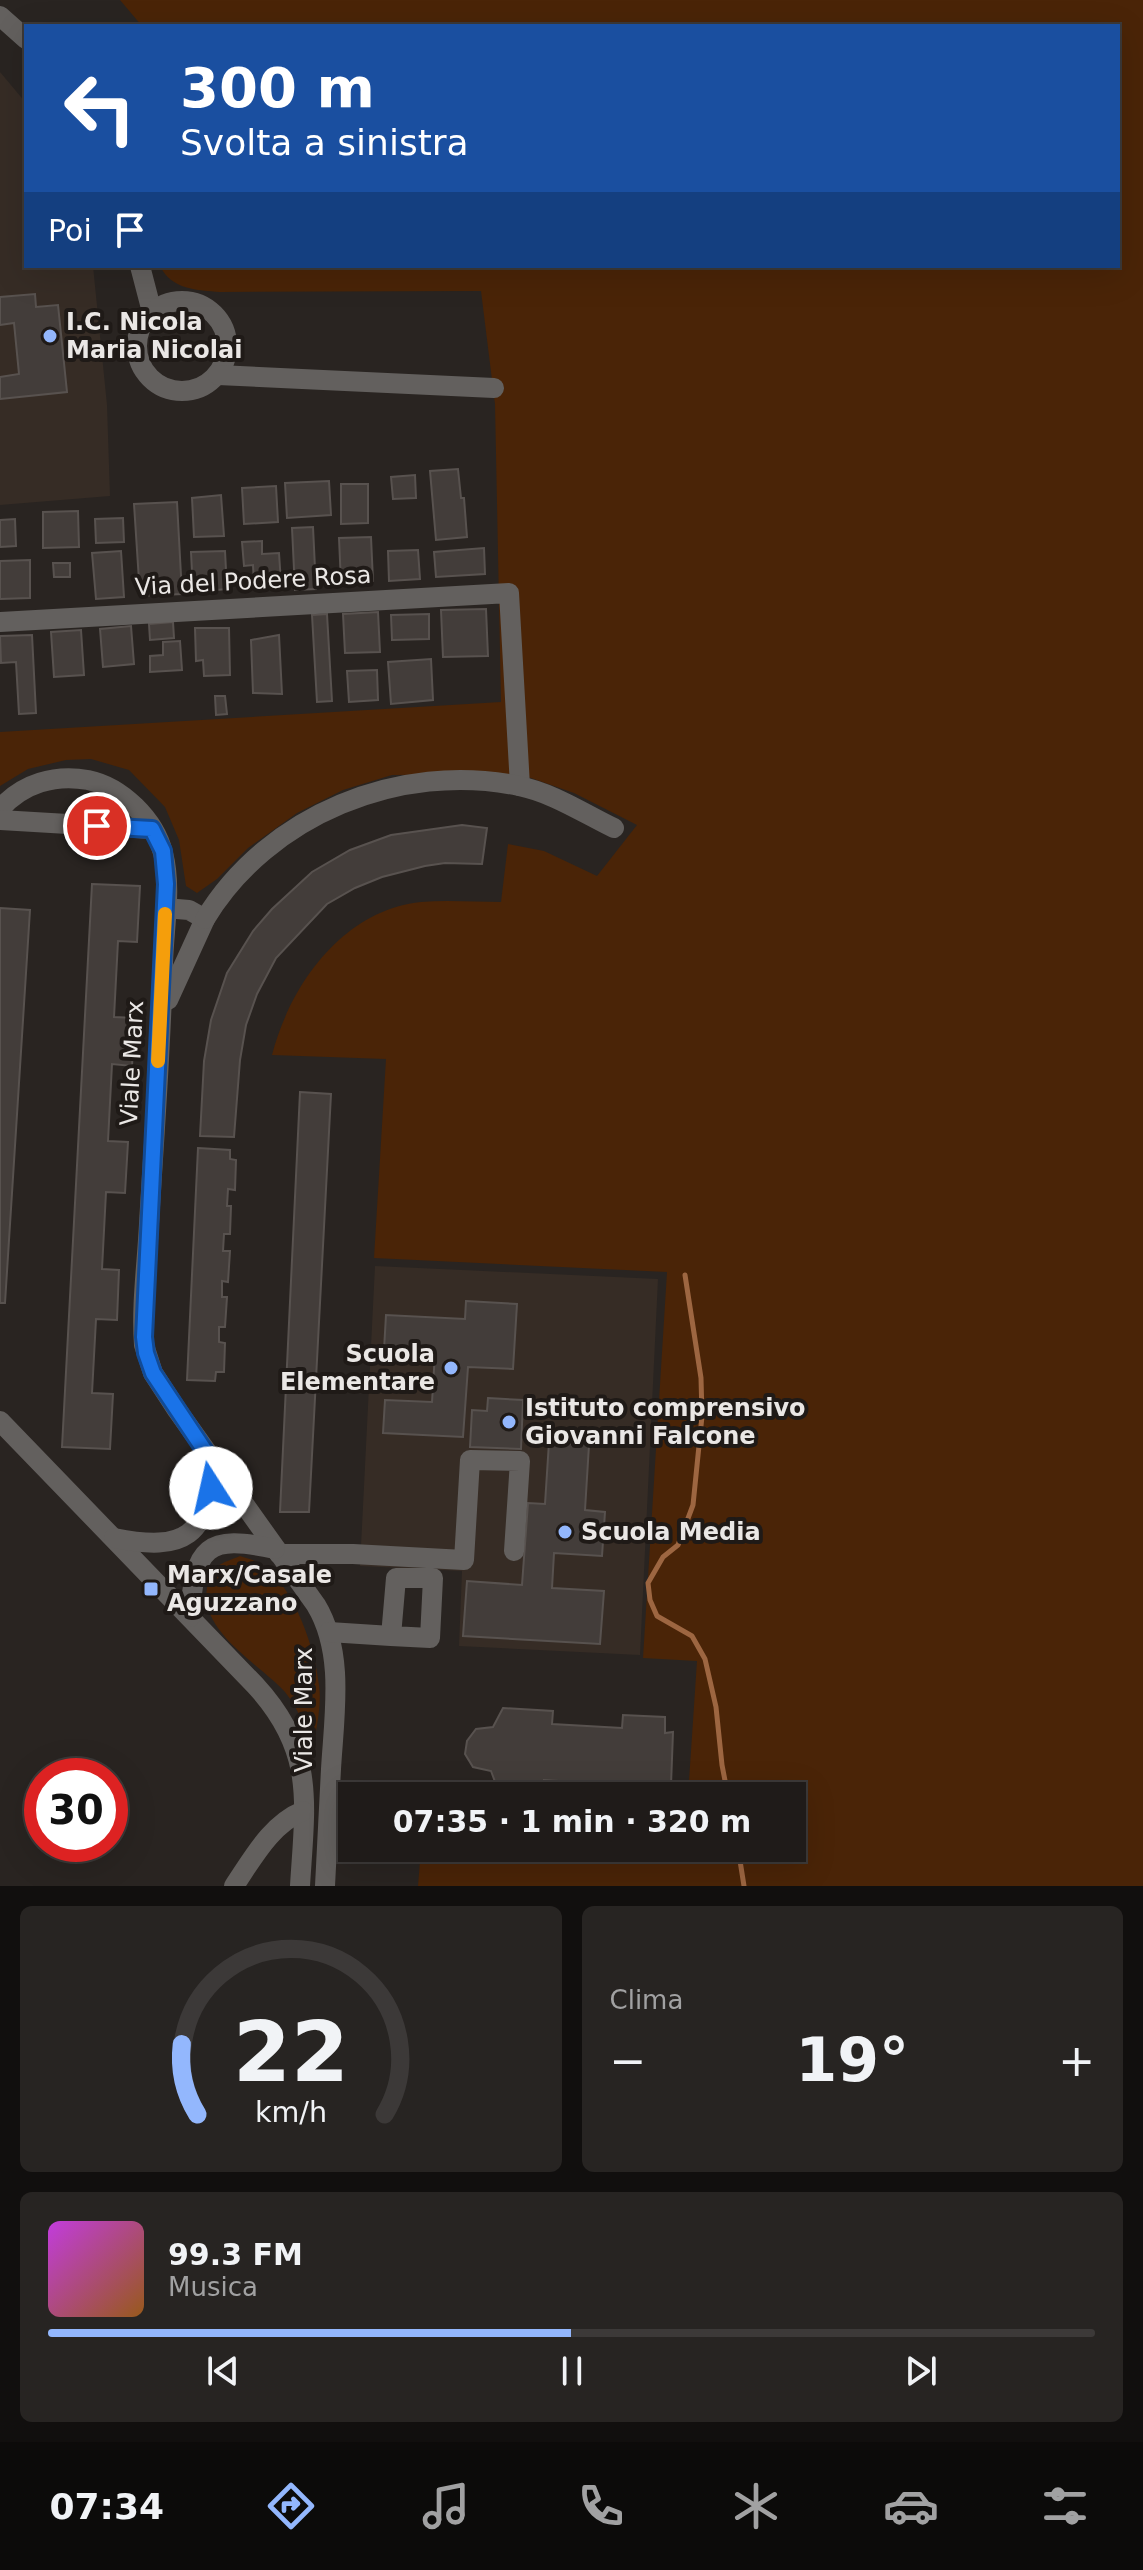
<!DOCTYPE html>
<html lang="it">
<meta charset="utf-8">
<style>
body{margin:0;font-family:"DejaVu Sans",sans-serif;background:#272422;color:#f1f3f6;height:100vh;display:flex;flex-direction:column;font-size:30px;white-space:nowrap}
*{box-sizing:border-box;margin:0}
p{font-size:26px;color:#a1a1a2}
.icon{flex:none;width:44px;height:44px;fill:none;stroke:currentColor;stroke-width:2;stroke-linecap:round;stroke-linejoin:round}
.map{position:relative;height:1886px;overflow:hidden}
.sheet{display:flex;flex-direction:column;gap:20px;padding:20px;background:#110f0e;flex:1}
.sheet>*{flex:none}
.top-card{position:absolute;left:24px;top:24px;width:1096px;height:244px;border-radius:0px;box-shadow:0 8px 32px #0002,0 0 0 2px #3c3938;background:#1a4fa0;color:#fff;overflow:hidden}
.speed{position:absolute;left:24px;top:1758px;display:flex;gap:16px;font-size:40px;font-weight:700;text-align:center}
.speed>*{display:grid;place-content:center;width:104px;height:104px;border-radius:50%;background:#1f1b19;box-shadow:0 8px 32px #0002,0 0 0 2px #3c3938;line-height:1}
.speed .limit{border:12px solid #d22;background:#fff;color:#111}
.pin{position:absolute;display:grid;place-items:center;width:68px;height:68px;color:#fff;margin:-34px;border:4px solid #fff;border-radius:50%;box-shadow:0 2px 8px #0007}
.me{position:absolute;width:88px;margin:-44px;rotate:350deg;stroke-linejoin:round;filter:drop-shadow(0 0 6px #0008)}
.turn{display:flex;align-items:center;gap:28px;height:168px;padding:0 24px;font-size:36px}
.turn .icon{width:104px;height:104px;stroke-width:2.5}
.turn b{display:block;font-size:56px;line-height:68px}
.then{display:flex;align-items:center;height:76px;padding:0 24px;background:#0003;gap:16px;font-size:30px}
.big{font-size:60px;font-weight:700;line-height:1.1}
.sheet .card{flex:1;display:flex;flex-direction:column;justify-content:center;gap:12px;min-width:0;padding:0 28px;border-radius:12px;background:#272422}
.sheet .dial{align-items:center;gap:0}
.dial svg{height:208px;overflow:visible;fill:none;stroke:#3c3938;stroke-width:7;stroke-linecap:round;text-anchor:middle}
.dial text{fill:#f1f3f6;stroke:none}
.song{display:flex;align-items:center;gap:24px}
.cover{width:96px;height:96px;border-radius:12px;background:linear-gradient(135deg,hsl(290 70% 55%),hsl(30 70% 35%))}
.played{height:8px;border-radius:4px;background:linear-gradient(90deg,#93b7fd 50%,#3c3938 50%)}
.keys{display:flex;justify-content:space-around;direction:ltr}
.heat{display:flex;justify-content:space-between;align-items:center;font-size:44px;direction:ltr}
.sheet .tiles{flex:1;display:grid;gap:20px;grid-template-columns:1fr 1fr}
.card:last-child{grid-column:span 2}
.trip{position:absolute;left:338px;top:1782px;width:468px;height:80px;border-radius:0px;background:#1f1b19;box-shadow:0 8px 32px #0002,0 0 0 2px #3c3938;font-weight:700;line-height:80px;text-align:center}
.tabs{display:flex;height:128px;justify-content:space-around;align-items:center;background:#0c0b0a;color:#a1a1a2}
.tabs .icon{width:56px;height:56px}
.tabs .selected{color:#93b7fd}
.tabs b{font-size:36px;color:#f1f3f6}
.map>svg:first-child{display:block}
.built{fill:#362c25}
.green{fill:#4a2407}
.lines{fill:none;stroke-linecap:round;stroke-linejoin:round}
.stream{stroke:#9d6641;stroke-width:5}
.building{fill:#433d3a;stroke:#58524f;stroke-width:2}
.minor{stroke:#63605e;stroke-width:20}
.route-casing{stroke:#114b97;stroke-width:20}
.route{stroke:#1a73e8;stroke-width:14}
.slow{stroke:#f59e0b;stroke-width:14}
.poi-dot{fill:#93b7fd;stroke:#1f1a17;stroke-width:3}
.labels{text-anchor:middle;stroke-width:8;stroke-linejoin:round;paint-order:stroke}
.poi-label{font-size:24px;font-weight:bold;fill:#eae7e5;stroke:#1f1a17;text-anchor:start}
.street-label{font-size:24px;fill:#eae7e5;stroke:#1f1a17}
</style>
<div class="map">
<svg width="1143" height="1886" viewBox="0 0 1143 1886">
<rect width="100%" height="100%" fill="#292421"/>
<g class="built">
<polygon points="0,72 26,103 26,266 93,266 107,405 110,496 0,505"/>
<polygon points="375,1266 658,1279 640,1655 459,1646 462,1571 360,1566"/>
</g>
<g class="green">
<path d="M120,0H1143V1886H418L421,1848H792V1796H688L697,1661L643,1658L667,1272L374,1258L386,1059L272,1055C290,985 343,910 421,902C447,900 475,902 501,902L508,844L544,851L597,876L637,825L574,793L531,778L502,774L392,775L343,790L297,813L248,848L217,879L197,893L186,886L179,840L165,807L129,770L91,759L66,760L28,769L0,786V732L501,702L495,404L481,291L220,292C197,290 172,290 160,266H1118V26H142Z"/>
<path d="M240,1556C245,1558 252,1559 257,1562C292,1579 316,1650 319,1685C322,1705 316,1727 314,1747C306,1729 298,1708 285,1692C261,1665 199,1632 207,1588C208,1580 211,1572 218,1566C223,1562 233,1559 240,1556Z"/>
</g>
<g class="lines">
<g class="stream">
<polyline points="685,1275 701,1378 702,1416 693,1505 678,1545 663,1557 648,1583 650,1600 657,1616 692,1636 705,1659 716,1707 722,1765 728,1796"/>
<polyline points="738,1848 744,1886"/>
</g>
</g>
<g class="building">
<polygon points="35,294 36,307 58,305 67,392 0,399 0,377 19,374 14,323 0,325 0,297"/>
<polygon points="458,469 461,498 464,498 467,537 436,540 430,471"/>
<polygon points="415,475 416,498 393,499 391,477"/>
<polygon points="329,481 331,515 287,518 285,483"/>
<polygon points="341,484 368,484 368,523 341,524"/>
<polygon points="276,486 278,522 244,524 242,488"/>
<polygon points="221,495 224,536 194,537 192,498"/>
<polygon points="177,502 182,594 140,596 134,504"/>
<polygon points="78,511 79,547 43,548 43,512"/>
<polygon points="123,518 124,542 96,543 95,519"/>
<polygon points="15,519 16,546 0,547 0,520"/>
<polygon points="313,527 316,589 295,590 292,528"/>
<polygon points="371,537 373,581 341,583 339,538"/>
<polygon points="262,541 262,554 279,553 281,583 254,585 253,565 244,566 242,542"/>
<polygon points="484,548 485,574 436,577 434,552"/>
<polygon points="418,550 420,579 389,581 388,551"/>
<polygon points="121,551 124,597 96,599 92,553"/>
<polygon points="225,551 227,589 193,592 191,552"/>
<polygon points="30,560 30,598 0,599 0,561"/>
<polygon points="53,563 70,563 70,577 54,577"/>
<polygon points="486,609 488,656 443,657 441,610"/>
<polygon points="378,612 380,652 345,653 343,614"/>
<polygon points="327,614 332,701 317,702 312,615"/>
<polygon points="429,614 429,639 392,640 391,615"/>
<polygon points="173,622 174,638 150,640 149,624"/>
<polygon points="131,626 134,664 103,667 100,629"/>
<polygon points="195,628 229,628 230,675 204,676 203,660 196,661"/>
<polygon points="81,630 84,675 54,677 51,632"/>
<polygon points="32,635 36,713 19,714 16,662 1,663 0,636"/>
<polygon points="279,635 282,694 253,693 251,640"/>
<polygon points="180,641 182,670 150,672 150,656 163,655 163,642"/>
<polygon points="431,659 433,700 391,704 388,662"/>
<polygon points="377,670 378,700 349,702 347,671"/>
<polygon points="215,696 225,696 227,714 216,715"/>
<polygon points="462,825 487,828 482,864 445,863 425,866 382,877 355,888 327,904 276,958 257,994 246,1025 240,1060 234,1137 200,1136 204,1061 211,1020 227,973 253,931 272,909 312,872 350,850 391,835"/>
<polygon points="92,884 140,886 137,942 118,941 114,1017 135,1018 132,1066 112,1064 108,1141 128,1142 125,1193 106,1192 102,1269 119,1270 117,1320 96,1319 92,1393 113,1394 110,1449 62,1447"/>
<polygon points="0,908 30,910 5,1303 0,1303"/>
<polygon points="300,1092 331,1094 309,1512 280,1512"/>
<polygon points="198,1148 230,1150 230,1159 236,1160 235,1190 228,1189 227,1206 231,1206 230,1234 224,1234 223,1251 230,1251 228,1282 222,1281 222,1297 227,1297 225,1327 219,1327 219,1342 225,1343 224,1372 216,1372 215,1381 187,1380"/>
<polygon points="466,1301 517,1304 513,1369 468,1367 463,1437 383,1433 385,1400 432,1402 435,1353 384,1350 386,1315 465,1319"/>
<polygon points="488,1398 523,1400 521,1449 470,1447 472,1410 487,1411"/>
<polygon points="549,1442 589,1445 585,1510 605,1512 602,1556 554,1553 552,1588 604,1591 600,1644 463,1636 467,1581 522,1585 528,1503 545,1504"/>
<polygon points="503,1708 553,1711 552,1724 622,1728 623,1715 665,1717 665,1733 673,1732 671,1785 657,1783 657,1796 621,1796 621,1785 544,1780 544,1796 500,1795 491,1771 473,1767 465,1754 467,1741 476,1729 493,1727"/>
</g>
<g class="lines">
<g class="minor">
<polyline points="0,16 26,39"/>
<polyline points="140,266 152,312"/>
<circle cx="182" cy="346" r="45"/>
<polyline points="218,375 494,388"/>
<polyline points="0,622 509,593 520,786"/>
<path d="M0,809C23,783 55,774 88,780C122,787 155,820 163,853C172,887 164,928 163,963C161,1050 154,1137 149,1224C147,1264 141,1306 144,1345L153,1373L177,1410L316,1605C345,1653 334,1716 331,1769C329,1808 327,1847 325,1886"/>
<polyline points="0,820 152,829"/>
<polyline points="165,908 189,910 205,919 168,1000"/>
<path d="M205,919C268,815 400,761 519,786C553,793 583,813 614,828"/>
<path d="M0,1421L255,1685C316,1751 305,1803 300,1886"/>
<path d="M114,1538C185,1552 208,1537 213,1463"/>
<polyline points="279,1554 353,1554 464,1560 470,1460 520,1461 514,1551"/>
<path d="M190,1617C194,1546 207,1534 275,1549"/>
<polyline points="329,1632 391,1636 396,1578 433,1578 430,1638 391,1636"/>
<path d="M234,1886C253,1858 271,1824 303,1811"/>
</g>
</g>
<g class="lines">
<defs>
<polyline id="route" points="97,826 152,829 163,851 166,884 144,1337 146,1353 153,1373 213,1463 211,1488"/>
</defs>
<use href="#route" class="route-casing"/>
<use href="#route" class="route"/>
<polyline class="slow" points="158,1061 165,914"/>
</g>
<g class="poi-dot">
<circle cx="50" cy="336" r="8"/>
<circle cx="451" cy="1368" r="8"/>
<circle cx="509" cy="1422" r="8"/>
<circle cx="565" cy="1532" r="8"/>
<rect x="143" y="1581" width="16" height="16" rx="4"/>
</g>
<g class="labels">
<g class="poi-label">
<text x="66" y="330">I.C. Nicola<tspan x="66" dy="28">Maria Nicolai</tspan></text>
<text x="435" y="1362" text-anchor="end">Scuola<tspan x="435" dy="28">Elementare</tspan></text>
<text x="525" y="1416">Istituto comprensivo<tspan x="525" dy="28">Giovanni Falcone</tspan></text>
<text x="581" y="1540">Scuola Media</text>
<text x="167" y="1583">Marx/Casale<tspan x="167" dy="28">Aguzzano</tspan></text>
</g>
<g class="street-label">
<text transform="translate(253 581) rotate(-3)" y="8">Via del Podere Rosa</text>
<text transform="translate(132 1063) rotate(-87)" y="8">Viale Marx</text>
<text transform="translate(304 1710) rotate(-90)" y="8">Viale Marx</text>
</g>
</g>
</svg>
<div class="speed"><div class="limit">30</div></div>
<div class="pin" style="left:97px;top:826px;background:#d93025"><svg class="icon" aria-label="arrive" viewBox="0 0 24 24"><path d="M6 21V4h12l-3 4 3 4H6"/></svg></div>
<svg class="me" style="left:211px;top:1488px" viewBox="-20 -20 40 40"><circle r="19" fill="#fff"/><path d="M0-13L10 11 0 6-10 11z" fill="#1a73e8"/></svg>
<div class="trip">07:35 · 1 min · 320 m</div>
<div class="top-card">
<div class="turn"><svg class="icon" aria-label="left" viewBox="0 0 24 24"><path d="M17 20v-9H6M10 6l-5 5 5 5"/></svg><div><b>300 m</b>Svolta a sinistra</div></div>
<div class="then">Poi<svg class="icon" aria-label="arrive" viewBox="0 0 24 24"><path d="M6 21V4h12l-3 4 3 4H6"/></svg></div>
</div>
</div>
<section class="sheet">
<div class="tiles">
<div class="card dial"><svg viewBox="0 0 100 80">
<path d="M14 69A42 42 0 1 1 86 69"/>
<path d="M14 69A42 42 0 0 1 8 42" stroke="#93b7fd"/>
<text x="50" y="56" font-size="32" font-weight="700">22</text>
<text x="50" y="72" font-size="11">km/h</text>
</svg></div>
<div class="card"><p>Clima</p>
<div class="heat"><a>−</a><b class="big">19°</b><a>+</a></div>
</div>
<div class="card">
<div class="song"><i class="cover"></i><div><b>99.3 FM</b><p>Musica</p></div></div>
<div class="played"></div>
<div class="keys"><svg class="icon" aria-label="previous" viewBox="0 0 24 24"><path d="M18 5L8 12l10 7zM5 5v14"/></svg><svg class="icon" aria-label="pause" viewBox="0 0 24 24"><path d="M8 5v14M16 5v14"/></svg><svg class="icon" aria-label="next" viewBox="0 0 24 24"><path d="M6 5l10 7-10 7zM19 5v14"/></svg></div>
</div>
</div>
</section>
<nav class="tabs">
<b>07:34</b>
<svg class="icon selected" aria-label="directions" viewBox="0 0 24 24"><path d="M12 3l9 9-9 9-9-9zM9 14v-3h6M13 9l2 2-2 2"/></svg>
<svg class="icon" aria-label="music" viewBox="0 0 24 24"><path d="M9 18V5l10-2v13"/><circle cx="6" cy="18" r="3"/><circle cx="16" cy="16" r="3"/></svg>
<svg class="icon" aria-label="phone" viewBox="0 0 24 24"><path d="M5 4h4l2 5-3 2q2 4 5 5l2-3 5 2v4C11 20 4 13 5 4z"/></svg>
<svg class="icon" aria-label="climate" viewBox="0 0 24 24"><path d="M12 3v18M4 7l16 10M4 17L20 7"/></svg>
<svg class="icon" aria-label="car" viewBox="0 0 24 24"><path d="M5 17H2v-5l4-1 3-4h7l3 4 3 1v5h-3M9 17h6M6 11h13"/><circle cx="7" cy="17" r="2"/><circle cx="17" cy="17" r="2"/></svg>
<svg class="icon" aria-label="filters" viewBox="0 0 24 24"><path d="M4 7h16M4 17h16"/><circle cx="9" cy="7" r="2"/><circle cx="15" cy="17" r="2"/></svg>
</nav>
